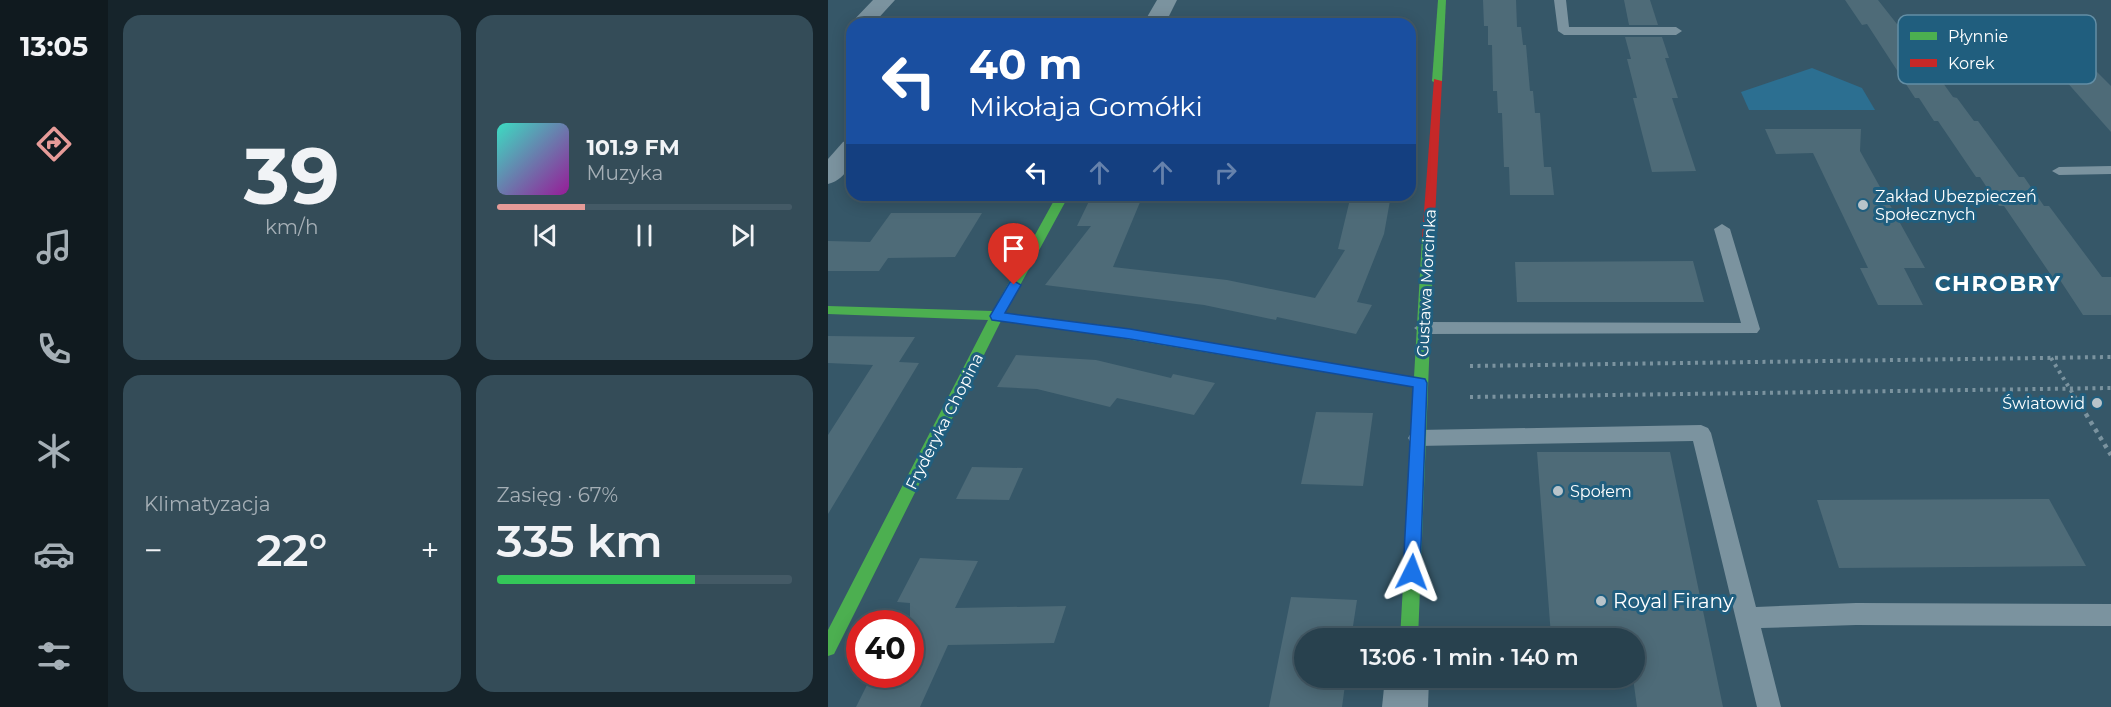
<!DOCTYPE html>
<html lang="pl">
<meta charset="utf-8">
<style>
body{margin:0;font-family:Montserrat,sans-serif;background:#344c58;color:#f1f3f6;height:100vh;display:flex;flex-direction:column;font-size:22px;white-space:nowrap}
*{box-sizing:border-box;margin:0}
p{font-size:20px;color:#a5afb6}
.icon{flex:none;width:33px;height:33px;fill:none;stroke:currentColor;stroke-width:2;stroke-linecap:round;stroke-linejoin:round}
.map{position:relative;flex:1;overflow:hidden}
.drawer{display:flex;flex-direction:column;gap:15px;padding:15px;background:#16242b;width:720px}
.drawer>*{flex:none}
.guide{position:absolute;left:18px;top:18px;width:570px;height:183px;border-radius:18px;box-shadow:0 3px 15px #0003,0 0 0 2px #445a66;background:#1a4fa0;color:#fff;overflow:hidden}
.speed{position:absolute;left:18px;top:610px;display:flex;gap:12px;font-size:30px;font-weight:700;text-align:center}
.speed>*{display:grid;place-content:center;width:78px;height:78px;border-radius:50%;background:#28414e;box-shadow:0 3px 15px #0003,0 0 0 2px #445a66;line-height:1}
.speed .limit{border:9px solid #d22;background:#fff;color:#111}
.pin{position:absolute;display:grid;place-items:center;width:51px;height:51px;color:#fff;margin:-62px -26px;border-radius:50% 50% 50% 0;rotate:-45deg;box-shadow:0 0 6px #0007}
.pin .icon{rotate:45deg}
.me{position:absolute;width:66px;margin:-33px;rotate:3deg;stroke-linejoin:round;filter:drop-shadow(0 0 4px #0008)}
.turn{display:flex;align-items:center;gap:21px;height:126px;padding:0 24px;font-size:27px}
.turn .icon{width:78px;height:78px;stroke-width:2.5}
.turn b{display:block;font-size:42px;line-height:51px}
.lanes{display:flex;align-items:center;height:57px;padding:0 24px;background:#0003;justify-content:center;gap:30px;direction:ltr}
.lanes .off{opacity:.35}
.big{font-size:45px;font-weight:600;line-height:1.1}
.drawer .widget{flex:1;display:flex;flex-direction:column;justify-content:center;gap:9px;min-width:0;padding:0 21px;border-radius:18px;background:#344c58}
.drawer .dial{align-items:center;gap:0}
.dial b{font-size:78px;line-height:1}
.song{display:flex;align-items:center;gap:18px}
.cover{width:72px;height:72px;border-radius:9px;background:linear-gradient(135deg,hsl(170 70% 55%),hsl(300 70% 35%))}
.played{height:6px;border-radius:3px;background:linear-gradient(90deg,#e69b98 30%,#445a66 30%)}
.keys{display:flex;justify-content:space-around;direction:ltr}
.heat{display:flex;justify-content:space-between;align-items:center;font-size:33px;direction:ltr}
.charge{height:9px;border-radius:4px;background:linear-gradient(90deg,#34c759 67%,#445a66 0)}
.drawer .tiles{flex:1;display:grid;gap:15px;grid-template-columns:repeat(2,1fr)}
.trip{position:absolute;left:466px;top:628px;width:351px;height:60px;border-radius:30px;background:#28414e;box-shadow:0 3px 15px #0003,0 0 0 2px #445a66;font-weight:600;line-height:60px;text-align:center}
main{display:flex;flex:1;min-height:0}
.dock{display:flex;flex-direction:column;width:108px;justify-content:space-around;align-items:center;background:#101a1f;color:#a5afb6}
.dock .icon{width:42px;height:42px}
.dock .active{color:#e69b98}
.dock b{font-size:27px;color:#f1f3f6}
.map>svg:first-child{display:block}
.green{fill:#2c6f91}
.building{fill:#4e6b78}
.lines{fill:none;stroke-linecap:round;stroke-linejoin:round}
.path-far1{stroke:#7b939f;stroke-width:4;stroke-dasharray:3 4.5;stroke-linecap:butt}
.path{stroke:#7b939f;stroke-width:4.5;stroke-dasharray:4 5;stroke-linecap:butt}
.lane{fill:#7b939f;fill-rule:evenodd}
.street{fill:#7b939f;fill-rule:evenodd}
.fast{fill:#4caf50;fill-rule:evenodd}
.jam{fill:#c62828;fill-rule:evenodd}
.route{fill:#1a73e8;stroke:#114b97;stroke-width:1.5}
.poi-dot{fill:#b9c4ca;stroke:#205e7e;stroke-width:2}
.labels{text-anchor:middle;stroke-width:6;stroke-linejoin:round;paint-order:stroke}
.poi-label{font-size:16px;fill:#fff;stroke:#205e7e;text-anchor:start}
.street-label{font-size:16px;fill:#fff;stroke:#205e7e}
.near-poi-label{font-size:20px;fill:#fff;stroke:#205e7e;text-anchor:start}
.district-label{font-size:22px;font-weight:bold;letter-spacing:1.5px;fill:#fff;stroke:#205e7e}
.key{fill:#205e7e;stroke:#638ea5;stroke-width:1.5}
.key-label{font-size:16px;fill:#fff}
</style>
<main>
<nav class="dock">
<b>13:05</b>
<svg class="icon active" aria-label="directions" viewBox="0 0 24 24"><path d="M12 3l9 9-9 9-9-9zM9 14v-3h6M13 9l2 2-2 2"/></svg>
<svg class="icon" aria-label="music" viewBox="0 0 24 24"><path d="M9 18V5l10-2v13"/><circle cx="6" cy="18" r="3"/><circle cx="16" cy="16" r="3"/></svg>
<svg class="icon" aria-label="phone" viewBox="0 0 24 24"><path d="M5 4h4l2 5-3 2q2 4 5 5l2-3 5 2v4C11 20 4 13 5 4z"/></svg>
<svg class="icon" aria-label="climate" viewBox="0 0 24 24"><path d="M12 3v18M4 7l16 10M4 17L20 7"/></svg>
<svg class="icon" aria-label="car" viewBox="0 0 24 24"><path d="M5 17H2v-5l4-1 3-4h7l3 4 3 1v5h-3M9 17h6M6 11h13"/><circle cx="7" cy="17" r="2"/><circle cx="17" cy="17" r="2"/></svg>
<svg class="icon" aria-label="filters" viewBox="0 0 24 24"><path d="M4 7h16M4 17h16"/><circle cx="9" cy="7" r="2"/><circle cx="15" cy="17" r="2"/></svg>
</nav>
<section class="drawer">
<div class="tiles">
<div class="widget dial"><b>39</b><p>km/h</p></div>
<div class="widget">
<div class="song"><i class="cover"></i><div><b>101.9 FM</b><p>Muzyka</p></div></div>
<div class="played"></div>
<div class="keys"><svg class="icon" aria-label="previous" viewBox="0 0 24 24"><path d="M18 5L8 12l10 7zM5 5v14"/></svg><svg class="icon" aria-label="pause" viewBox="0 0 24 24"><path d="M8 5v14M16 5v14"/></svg><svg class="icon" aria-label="next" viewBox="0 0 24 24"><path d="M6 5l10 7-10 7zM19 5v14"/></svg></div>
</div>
<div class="widget"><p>Klimatyzacja</p>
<div class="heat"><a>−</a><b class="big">22°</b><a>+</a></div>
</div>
<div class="widget"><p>Zasięg · 67%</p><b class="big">335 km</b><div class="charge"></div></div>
</div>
</section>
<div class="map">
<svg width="1283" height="707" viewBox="0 0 1283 707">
<rect width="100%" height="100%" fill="#365768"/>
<polygon class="green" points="984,68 1034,88 1047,110 921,110 913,92"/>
<g class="building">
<polygon points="655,0 688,0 689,27 693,27 695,45 698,45 702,91 705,91 707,113 712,113 716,167 723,167 726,195 682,195 681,167 676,167 674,113 670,113 669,91 665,91 664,45 660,45 660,26 656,26"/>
<polygon points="796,0 822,0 830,25 801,25"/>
<polygon points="1017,0 1050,0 1091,52 1093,52 1125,97 1129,98 1146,121 1150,121 1191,177 1196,177 1216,206 1221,206 1274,277 1283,277 1283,315 1255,315 1230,277 1225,278 1176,206 1171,206 1152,177 1148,177 1110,121 1106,121 1091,98 1087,98 1039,24 1034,25"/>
<polygon points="1184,20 1218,21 1283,86 1283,132"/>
<polygon points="797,37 834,37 841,58 837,58 850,98 844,98 868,171 824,172 805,98 809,98 799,59 803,59"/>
<polygon points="937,129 1033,129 1032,151 1097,268 1076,268 1095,305 1050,305 1032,268 1040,268 985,153 948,154"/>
<polygon points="264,195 315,195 285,267 399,280 487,298 517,250 510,249 523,195 563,195 556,234 529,302 544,305 528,334 449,317 448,320 376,305 217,285 263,226 249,226"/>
<polygon points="63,213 154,213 127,257 60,258 51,271 0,271 0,241 42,242"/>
<polygon points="865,261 876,302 689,302 687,262"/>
<polygon points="0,336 87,337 71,362 91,363 0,514 0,435 45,365 0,363"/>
<polygon points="188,355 268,360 343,378 345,374 387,383 366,415 289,398 282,407 209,389 169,387"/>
<polygon points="488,412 545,413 535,486 473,484"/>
<polygon points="709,452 842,452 895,707 809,707 805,678 807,639 800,639 799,636 723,636"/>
<polygon points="144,467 195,468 181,500 128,499"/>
<polygon points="1221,499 1258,566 1011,568 989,500"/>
<polygon points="92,558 150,561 127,608 238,606 226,643 120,645 92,707 28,707 44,675 82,675 82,603 69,602"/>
<polygon points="463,597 529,600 523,639 477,639 477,678 518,678 514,707 441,707"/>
</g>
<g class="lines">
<g class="path-far1">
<polyline points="1223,358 1253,407"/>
<polyline points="642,366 1283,357"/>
<polyline points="642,397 1283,388"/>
</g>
<polyline class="path" points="1253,406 1283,455"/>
<g class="lane">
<polygon points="726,0 738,0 741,27 848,27 854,31 848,35 736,35 730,31"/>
<polygon points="1283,166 1283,174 1231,175 1224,171 1231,167"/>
<polygon points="894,224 902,229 932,329 929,333 595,334 586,328 595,322 913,323 886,229"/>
<polygon points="873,425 880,428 883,433 928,607 1028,603 1283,604 1283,626 1028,625 933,628 953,707 929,707 865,441 590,446 583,443 580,438 583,433 590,430"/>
</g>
<g class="street">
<polygon points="45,0 67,0 45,24 24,24 24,26 22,24"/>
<polygon points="329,0 349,0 337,24 315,24"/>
<path d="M24,139C24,159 22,178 0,184V159L15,142Z"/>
<polygon points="557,678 601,678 600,707 554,707"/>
</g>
<g class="fast">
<polygon points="610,0 618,0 614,81 609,84 604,81"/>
<polygon points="229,195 241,195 177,313 280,326 586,377 594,238 596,235 604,235 606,238 590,639 572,639 586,387 280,336 173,321 6,654 0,656 0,630 160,320 0,314 0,306 165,311"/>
</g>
<polygon class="jam" points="606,79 614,81 606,238 600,242 594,238"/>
</g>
<polygon class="route" points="186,281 193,285 177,313 302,329 597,379 599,383 592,572 589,577 584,579 578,577 575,572 585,387 302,339 164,320 162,316 182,282"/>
<g class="poi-dot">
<circle cx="1035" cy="205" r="6"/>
<circle cx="1269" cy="403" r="6"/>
<circle cx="730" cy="491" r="6"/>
<circle cx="773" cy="601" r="6"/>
</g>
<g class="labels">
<g class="poi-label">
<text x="1047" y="202">Zakład Ubezpieczeń<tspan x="1047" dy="18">Społecznych</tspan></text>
<text x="1257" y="409" text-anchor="end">Światowid</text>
<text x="742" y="497">Społem</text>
</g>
<g class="street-label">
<text transform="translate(598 283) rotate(-87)" y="6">Gustawa Morcinka</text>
<text transform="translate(116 421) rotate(-63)" y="6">Fryderyka Chopina</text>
</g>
<g class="near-poi-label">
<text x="785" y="608">Royal Firany</text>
</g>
<g class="district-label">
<text x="1170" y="291">CHROBRY</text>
</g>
</g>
<rect x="1070" y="15" width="198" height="69" rx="9" class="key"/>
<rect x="1082" y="32" width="27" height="8" fill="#4caf50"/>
<rect x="1082" y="59" width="27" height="8" fill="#c62828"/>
<g class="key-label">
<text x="1120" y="42">Płynnie</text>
<text x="1120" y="69">Korek</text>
</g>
</svg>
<div class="speed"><div class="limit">40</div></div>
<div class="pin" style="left:186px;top:285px;background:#d93025"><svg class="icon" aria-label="arrive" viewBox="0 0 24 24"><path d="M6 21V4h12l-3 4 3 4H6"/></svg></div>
<svg class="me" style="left:584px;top:572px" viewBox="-20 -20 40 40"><path d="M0-17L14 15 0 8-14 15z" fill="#1a73e8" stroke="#fff" stroke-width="4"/></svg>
<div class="trip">13:06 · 1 min · 140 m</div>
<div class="guide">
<div class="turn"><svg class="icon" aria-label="left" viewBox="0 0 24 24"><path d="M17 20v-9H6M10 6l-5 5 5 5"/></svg><div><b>40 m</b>Mikołaja Gomółki</div></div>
<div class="lanes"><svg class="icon" aria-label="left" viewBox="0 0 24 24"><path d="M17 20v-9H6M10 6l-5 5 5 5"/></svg><svg class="icon off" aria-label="ahead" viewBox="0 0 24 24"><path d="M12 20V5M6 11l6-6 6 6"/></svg><svg class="icon off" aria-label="ahead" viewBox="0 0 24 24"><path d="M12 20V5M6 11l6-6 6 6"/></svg><svg class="icon off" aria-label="right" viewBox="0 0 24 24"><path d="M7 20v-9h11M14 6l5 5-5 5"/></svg></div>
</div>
</div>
</main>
